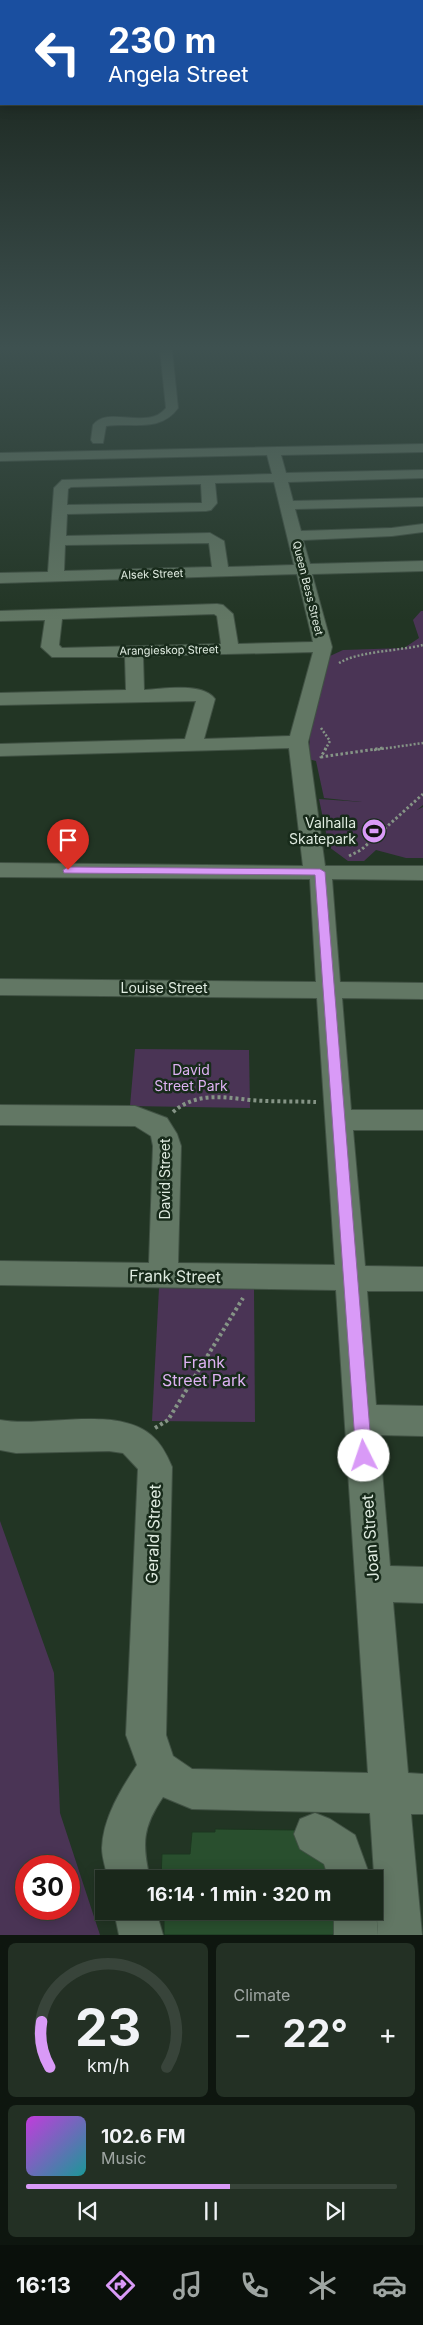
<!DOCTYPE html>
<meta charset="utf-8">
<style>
body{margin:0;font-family:Inter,sans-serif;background:#233024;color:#f1f3f6;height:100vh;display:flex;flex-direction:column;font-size:19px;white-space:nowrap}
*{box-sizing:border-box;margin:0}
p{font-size:16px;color:#9fa6a3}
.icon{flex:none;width:28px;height:28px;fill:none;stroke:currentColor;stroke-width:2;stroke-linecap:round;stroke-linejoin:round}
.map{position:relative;height:1935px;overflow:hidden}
.side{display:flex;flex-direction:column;gap:8px;padding:8px;background:#0e160f;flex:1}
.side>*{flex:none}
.hud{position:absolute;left:0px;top:0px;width:424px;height:105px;box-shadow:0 2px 12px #0003,0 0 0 1px #38443a;background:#1a4fa0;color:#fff;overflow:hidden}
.speed{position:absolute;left:15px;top:1855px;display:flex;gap:10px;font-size:25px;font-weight:700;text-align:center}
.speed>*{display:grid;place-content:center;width:65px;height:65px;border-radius:50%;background:#1a281b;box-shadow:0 2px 12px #0003,0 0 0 1px #38443a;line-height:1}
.speed .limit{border:8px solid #d22;background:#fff;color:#111}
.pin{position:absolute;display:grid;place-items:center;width:42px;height:42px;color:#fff;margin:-51px -21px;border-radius:50% 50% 50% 0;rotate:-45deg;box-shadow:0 0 5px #0007}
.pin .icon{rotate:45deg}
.me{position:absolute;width:55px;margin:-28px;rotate:356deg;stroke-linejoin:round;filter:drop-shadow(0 0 4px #0008)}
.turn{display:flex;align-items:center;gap:18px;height:105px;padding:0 25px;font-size:22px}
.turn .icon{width:65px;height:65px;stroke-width:2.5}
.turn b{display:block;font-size:35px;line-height:42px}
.big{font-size:38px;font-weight:700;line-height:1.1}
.side .widget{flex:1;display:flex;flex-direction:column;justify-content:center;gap:8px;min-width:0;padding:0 18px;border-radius:8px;background:#233024}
.side .dial{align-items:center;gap:0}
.dial svg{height:130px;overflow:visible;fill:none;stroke:#38443a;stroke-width:7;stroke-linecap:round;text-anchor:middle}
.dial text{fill:#f1f3f6;stroke:none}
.song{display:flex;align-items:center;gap:15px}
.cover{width:60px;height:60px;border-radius:8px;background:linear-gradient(135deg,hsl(290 70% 55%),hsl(180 70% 35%))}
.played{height:5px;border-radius:2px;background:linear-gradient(90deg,#d99af7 55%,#38443a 55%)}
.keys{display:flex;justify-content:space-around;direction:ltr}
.heat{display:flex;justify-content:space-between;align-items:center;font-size:28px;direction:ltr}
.side .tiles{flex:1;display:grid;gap:8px;grid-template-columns:1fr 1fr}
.widget:last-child{grid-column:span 2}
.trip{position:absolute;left:95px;top:1870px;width:288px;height:50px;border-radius:0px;background:#1a281b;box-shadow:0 2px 12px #0003,0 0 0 1px #38443a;font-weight:700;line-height:50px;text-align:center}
.tab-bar{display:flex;height:80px;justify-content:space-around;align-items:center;background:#0a100b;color:#9fa6a3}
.tab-bar .icon{width:35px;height:35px}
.tab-bar .current{color:#d99af7}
.tab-bar b{font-size:22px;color:#f1f3f6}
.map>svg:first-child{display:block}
.green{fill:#4a3455;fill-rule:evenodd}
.building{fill:#294f2e;stroke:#1d3720}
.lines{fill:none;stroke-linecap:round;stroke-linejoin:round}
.minor-casing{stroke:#415244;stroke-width:2}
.path-far2{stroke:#859486;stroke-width:2.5;stroke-dasharray:2 2;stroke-linecap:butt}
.path-far1{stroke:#859486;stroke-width:3;stroke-dasharray:2.5 2.5;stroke-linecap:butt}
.path{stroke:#859486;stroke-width:4;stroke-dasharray:3 3;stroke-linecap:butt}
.minor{fill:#627764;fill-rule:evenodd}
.route{fill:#d99af7;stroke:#8d64a1}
.labels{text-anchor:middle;stroke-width:5;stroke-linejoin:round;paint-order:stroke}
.far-street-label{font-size:11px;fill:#dfebe0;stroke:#182b1b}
.poi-label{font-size:14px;fill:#dfebe0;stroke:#182b1b;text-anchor:end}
.street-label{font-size:14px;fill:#dfebe0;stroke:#182b1b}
.park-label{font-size:14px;fill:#deb2f3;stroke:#182b1b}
.near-street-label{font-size:16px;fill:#dfebe0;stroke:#182b1b}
.near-park-label{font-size:16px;fill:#deb2f3;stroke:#182b1b}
</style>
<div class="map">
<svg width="423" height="1935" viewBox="0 0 423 1935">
<rect width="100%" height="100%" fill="#223524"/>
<g class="green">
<polygon points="421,611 423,611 423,805 417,810 423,807 423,858 406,858 376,850 364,861 348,861 329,847 319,799 362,802 324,798 316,761 308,759 311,726 330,656 343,650 404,648 419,638 413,620"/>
<polygon points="135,1049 249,1050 250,1108 130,1106"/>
<polygon points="159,1288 254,1289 255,1422 152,1421"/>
<path d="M0,1521L54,1673L60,1813L100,1935H0ZM26,1866H69V1909H26Z"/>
</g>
<g class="building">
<polygon points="215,1829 296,1830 300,1840 324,1854 330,1870 339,1870 339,1879 161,1879 162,1854 190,1854 192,1832 215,1832"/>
<polygon points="164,1911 334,1911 334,1925 345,1927 345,1935 164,1935"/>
</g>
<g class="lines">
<defs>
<g id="minor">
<path d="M160,350H172L178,408C160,433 132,422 106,426L103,443H93L91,440L93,425C108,405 148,431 166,408Z"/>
<path d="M423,444V452L281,455L286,473L423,470V478L288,482L293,501L423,498V506L295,509L301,531L392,528L423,524V532L392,536L303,540L310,564L423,561V571L312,574L332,647L308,742L325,866H423V880L332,879L340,982L423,983V999L342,998L351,1110H423V1130H353L365,1266L423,1267V1291H367L376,1405L423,1406V1436L379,1435L390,1566L423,1567V1603L393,1602L408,1773L423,1774V1814H411L422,1935H378L370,1813L192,1809L163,1797C142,1828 142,1844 150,1879H108C106,1869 102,1858 102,1848C103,1818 121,1789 137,1765L126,1735L138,1469L123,1453L109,1451L16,1453L0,1450V1420C43,1428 115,1405 151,1435C161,1443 167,1455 172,1467L166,1735L173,1756L192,1769L368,1773L336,1290L0,1285V1261L149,1263L153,1146L151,1136L135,1126L0,1125V1105L135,1106L167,1118L177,1134L181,1146L178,1263L335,1265L317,998L0,995V979L316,982L310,879L0,877V863L303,866L289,748L0,756V744L185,739L196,701L0,705V693L126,690L125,657H52L41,647L45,620L0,621V611L217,604L223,605L233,614L238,644L313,642L297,574L0,583V573L48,572L54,488L62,480L272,474L267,455L0,461V453ZM274,482L294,565L228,567L224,541L210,533L66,536L67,514L206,511L211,510L217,503L215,483ZM201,484L202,503L67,505L68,489L71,487ZM209,543L212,567L64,571L65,545ZM214,614L217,616L221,644L62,648L59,645L62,619ZM313,652L290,736L204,739L215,699C203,682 163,689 144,690L143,656Z"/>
<polygon points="315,1813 330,1819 355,1835 371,1879 329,1879 324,1864 300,1849 294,1834 300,1819"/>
<polygon points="374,1905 376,1911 378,1935 334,1935 334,1911 374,1911"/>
<polygon points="114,1911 156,1911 163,1935 119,1935"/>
</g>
</defs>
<use href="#minor" class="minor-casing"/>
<g class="path-far2">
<path d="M339,663C359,651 399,651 423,645"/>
<polyline points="321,728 330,741 325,750"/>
<polyline points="374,750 423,743"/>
</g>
<g class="path-far1">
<polyline points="326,748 321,757 383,748"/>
<polyline points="349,856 361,850 423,794"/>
</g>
<g class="path">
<path d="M173,1112C196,1092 223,1097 250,1100C272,1102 294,1101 316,1102"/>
<polyline points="155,1428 168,1420 243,1298"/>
</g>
<use href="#minor" class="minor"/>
</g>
<linearGradient id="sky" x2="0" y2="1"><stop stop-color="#131d14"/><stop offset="0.56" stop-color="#3e5150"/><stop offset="1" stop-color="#3e5150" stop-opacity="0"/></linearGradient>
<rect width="423" height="621" fill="url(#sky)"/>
<polygon class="route" points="68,867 320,869 325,872 372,1456 369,1462 364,1464 358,1462 356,1456 315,875 64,873 63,870"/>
<defs>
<symbol id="stadium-disc" viewBox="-11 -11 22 22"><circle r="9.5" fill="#d99af7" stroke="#182b1b"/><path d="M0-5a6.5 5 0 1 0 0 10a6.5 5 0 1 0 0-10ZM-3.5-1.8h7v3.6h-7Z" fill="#111"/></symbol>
</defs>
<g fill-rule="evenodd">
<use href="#stadium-disc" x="360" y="817" width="28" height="28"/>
</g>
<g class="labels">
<g class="far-street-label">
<text transform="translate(152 574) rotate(-2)" y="4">Alsek Street</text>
<text transform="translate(308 588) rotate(76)" y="4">Queen Bess Street</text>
<text transform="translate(169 650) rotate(-1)" y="4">Arangieskop Street</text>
</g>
<g class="poi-label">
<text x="356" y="828">Valhalla<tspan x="356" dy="16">Skatepark</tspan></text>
</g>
<g class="street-label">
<text x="164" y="993">Louise Street</text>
<text transform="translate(165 1179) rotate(-90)" y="5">David Street</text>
</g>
<g class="park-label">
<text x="191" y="1075">David<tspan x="191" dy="16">Street Park</tspan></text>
</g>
<g class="near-street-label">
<text transform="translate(175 1276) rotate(1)" y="6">Frank Street</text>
<text transform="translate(153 1534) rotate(-88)" y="6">Gerald Street</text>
<text transform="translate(370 1538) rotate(-94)" y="6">Joan Street</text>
</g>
<g class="near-park-label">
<text x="204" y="1368">Frank<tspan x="204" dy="18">Street Park</tspan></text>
</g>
</g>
</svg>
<div class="speed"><div class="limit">30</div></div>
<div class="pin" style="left:68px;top:870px;background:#d93025"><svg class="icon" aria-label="arrive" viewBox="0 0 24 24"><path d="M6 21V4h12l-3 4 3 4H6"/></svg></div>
<svg class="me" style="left:364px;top:1456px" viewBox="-20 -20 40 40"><circle r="19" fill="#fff"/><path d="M0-13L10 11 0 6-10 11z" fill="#d99af7"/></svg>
<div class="trip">16:14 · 1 min · 320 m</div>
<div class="hud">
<div class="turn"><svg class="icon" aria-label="left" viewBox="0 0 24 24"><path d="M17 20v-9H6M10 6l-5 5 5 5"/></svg><div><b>230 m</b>Angela Street</div></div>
</div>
</div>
<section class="side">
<div class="tiles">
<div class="widget dial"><svg viewBox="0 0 100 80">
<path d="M14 69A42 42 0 1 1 86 69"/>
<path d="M14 69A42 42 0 0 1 9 41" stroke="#d99af7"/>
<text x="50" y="56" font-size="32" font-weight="700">23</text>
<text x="50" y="72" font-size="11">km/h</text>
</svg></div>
<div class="widget"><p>Climate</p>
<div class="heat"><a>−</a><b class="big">22°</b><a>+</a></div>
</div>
<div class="widget">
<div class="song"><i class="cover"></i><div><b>102.6 FM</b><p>Music</p></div></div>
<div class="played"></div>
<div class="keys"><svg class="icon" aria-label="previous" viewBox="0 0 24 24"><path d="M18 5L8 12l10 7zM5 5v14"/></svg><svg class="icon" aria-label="pause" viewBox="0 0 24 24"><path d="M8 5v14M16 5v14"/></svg><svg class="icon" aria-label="next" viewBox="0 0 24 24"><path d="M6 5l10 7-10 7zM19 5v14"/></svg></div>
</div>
</div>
</section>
<nav class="tab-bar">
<b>16:13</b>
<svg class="icon current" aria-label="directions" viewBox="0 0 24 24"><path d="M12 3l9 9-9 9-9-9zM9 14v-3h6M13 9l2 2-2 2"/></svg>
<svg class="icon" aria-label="music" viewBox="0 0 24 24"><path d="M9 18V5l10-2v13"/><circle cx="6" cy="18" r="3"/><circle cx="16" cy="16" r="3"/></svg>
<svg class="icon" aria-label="phone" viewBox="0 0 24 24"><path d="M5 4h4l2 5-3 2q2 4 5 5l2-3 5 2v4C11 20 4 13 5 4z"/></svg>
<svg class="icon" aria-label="climate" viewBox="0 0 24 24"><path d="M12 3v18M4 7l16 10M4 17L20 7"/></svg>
<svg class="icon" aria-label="car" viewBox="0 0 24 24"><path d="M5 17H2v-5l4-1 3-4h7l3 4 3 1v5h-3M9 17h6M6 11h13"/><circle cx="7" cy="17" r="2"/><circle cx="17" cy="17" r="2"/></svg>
</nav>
